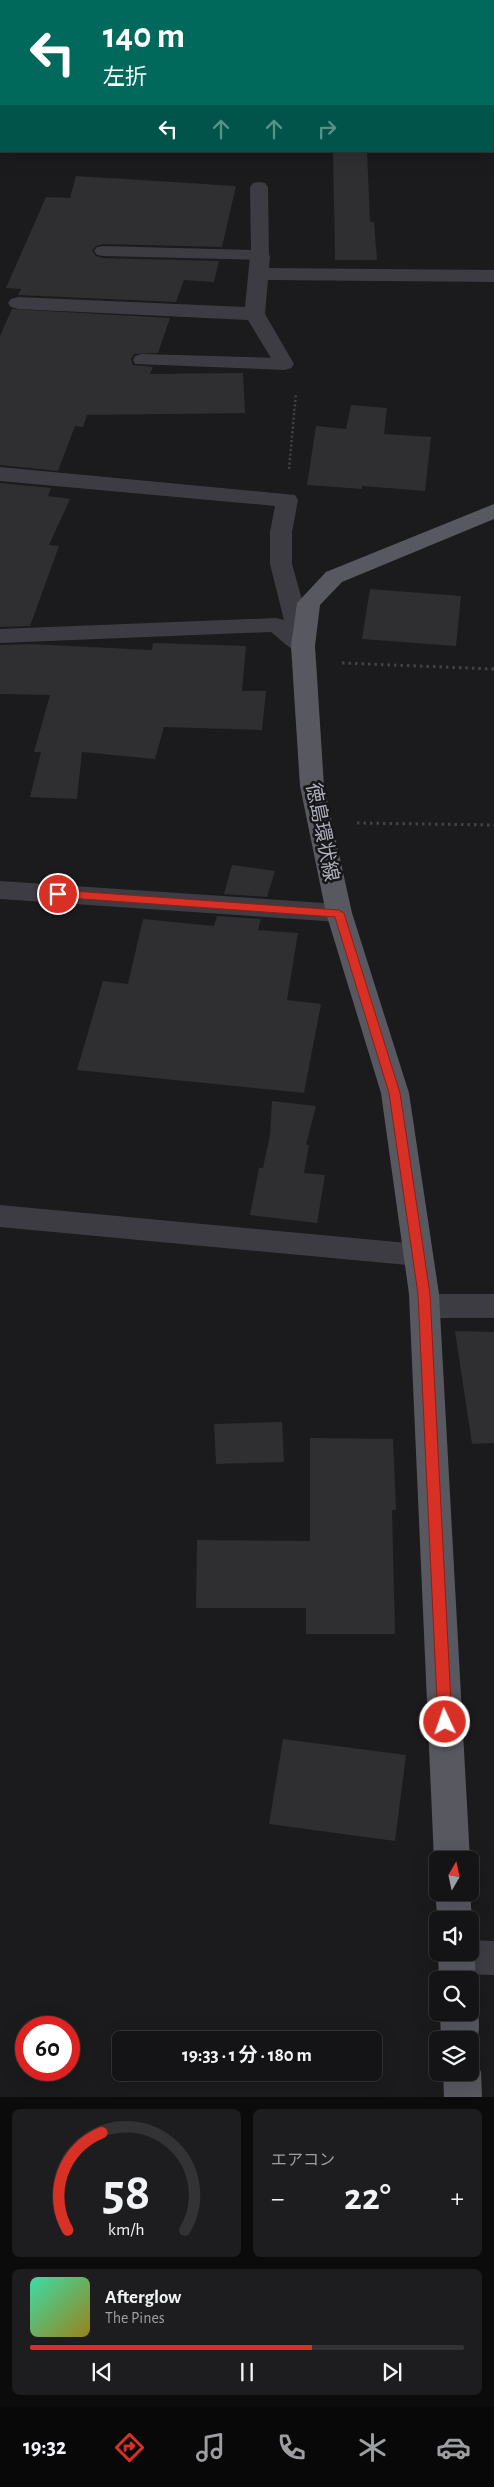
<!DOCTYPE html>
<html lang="ja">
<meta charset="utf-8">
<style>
body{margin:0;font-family:"Alegreya Sans","Noto Sans JP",sans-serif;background:#1d1d1f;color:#f1f3f6;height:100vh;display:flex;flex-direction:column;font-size:19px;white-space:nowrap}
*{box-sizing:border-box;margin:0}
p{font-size:16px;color:#9d9ea1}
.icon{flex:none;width:28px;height:28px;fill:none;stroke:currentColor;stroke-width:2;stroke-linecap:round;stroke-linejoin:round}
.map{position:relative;height:2097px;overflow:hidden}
.drawer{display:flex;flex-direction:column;gap:12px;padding:12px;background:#0b0b0c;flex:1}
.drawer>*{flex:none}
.banner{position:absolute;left:0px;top:0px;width:495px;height:152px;box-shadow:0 5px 20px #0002,0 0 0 1px #333335;background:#00695c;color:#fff;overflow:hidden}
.needle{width:32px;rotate:9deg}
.tools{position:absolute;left:429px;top:1851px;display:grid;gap:10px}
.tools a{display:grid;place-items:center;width:50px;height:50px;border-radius:8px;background:#141416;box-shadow:0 5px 20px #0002,0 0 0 1px #333335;font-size:25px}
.speed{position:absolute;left:15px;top:2016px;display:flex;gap:10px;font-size:25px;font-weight:700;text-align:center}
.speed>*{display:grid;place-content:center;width:65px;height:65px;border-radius:50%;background:#141416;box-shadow:0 5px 20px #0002,0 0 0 1px #333335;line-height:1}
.speed .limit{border:8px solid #d22;background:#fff;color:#111}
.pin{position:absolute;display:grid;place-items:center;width:42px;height:42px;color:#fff;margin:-21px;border:2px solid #fff;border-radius:50%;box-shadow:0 1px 5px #0007}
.me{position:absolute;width:55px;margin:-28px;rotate:357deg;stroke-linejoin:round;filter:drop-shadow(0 0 4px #0008)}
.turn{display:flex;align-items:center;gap:18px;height:105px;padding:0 20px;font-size:22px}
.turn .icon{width:65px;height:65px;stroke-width:2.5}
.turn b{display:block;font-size:35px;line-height:42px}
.lanes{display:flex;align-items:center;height:48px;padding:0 20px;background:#0003;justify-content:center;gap:25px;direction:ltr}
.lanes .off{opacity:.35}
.big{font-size:38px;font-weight:700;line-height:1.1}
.drawer .widget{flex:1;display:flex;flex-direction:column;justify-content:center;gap:8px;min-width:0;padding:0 18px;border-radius:8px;background:#1d1d1f}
.drawer .dial{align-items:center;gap:0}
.dial svg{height:130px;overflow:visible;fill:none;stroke:#333335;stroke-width:7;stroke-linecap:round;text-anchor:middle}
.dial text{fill:#f1f3f6;stroke:none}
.song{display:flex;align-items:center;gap:15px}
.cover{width:60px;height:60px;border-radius:8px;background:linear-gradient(135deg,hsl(160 70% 55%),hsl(50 70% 35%))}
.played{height:5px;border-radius:2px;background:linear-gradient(90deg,#d93025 65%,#333335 65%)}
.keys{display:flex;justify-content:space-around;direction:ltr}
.heat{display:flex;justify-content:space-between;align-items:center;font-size:28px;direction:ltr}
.drawer .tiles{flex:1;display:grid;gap:12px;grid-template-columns:1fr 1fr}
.widget:last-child{grid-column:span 2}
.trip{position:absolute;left:112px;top:2031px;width:270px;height:50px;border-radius:8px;background:#141416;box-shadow:0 5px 20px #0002,0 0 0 1px #333335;font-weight:700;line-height:50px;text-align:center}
.menu{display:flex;height:80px;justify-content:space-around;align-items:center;background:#080809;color:#9d9ea1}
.menu .icon{width:35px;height:35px}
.menu .current{color:#d93025}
.menu b{font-size:22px;color:#f1f3f6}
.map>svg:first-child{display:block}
.building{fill:#2f2e31}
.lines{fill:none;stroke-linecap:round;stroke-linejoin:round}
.path-far1{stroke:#424249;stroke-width:2.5;stroke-dasharray:2 2.5;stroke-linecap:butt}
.path{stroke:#424249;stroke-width:3;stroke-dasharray:2.5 4;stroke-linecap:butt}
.lane{fill:#3c3c42;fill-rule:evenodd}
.street{fill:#3c3c42;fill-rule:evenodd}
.primary{fill:#585861;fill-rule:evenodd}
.route{fill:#d93025;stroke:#8d1f18}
.labels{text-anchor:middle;stroke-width:5;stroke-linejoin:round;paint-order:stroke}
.street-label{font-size:20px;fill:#aeafbc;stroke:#161618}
</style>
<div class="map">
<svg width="494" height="2097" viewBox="0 0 494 2097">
<rect width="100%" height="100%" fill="#1b1b1d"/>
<g class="building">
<polygon points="333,151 367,151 370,222 374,222 377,260 335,260"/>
<polygon points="76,176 236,186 222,247 103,244 96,246 92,251 96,256 103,258 219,261 214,282 184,280 176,302 18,295 21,289 6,288 46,197 70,198"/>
<polygon points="12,309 170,318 158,353 134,354 131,359 133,365 153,367 150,374 243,373 245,413 87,415 83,427 75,426 58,471 0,465 0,336"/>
<polygon points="351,405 387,408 384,434 431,437 425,491 362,486 362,489 307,485 316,426 346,429"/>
<polygon points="0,483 51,488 48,496 70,499 49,545 59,546 30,626 0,627"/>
<polygon points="370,589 461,596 456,646 362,639"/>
<polygon points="153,643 246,646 242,691 266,691 262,730 164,727 155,759 82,752 77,799 30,797 41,752 34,752 50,695 0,694 0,645 30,644 152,650"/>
<polygon points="232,865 275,871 267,897 224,894"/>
<polygon points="217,916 261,919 258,930 298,933 287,1000 321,1004 304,1093 77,1070 103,981 128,984 143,919 214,926"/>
<polygon points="272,1101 316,1106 306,1145 309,1145 304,1173 325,1175 317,1223 250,1215 259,1168 263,1168 270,1135"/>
<polygon points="455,1331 494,1332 494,1443 472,1444"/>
<polygon points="282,1422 284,1462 216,1464 214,1424"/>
<polygon points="310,1438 393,1439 396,1510 392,1510 395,1634 306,1634 306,1608 196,1608 197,1540 310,1541"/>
<polygon points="283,1739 406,1755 395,1841 269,1824"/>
</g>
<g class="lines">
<polyline class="path-far1" points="289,469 296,393"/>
<g class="path">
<polyline points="342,663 494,669"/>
<polyline points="357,823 494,825"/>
</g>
<g class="lane">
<polygon points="259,182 265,183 268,187 269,256 266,260 103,256 97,255 94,251 97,247 103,246 251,250 250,187 253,183"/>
<polygon points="142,354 284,358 291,360 293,364 291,368 284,370 135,364 133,360 135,356"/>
</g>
<g class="street">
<polygon points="260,250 267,252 270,256 269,268 494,270 494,282 268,280 265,314 294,364 291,368 284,370 277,368 248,320 18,309 11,307 8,303 11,299 18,297 245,307 250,256 253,252"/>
<path d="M0,467L295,495L298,500L292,532V564L315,646L311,651C294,656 284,642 271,632L0,643V629L276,618L284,620L270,564V532L275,506L0,481Z"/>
<polygon points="0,881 339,904 348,907 352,913 348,919 339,922 0,899"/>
<polygon points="0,1205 418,1244 428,1247 433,1255 428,1263 418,1266 0,1227"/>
<polygon points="425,1294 494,1294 494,1318 425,1318 414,1314 410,1306 414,1298"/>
<polygon points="470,1940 494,1941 494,1975 456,1974 443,1969 438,1957 440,1952 470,1952"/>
</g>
<g class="primary">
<polygon points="494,504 494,519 342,582 320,605 315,646 324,786 352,913 409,1093 439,1294 470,1860 438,1860 438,1867 434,1860 409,1294 381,1093 326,913 300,786 291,646 297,603 326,572"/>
<polygon points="438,1887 438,1892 470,1892 470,1890 472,1920 470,1925 470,1920 438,1920 438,1924 435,1892"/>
<path d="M470,1942C477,1959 477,1976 470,1992V1980H439L438,1952H470Z"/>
<path d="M470,1998C483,2011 480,2038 473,2053L470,2054V2040H441L440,2012H470Z"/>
<polygon points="470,2057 475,2059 481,2072 482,2097 444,2097 443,2072 470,2072"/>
</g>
</g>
<polygon class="route" points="58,890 339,910 344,913 400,1093 430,1294 452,1722 450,1726 445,1728 440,1726 438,1722 418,1294 389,1093 335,917 55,897 55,892"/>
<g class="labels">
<g class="street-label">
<text transform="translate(323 832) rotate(79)" y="7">徳島環状線</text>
</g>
</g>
</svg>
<div class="tools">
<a><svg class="needle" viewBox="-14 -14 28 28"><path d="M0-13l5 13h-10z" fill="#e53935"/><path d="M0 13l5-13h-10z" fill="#9d9ea1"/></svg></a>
<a><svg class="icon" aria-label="sound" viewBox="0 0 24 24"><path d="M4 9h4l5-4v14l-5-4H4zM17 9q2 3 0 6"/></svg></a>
<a><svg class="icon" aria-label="search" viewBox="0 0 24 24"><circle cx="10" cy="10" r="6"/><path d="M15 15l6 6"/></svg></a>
<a><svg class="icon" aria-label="layers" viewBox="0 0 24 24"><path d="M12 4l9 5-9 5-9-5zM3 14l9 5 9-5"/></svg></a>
</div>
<div class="speed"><div class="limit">60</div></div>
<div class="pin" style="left:58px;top:894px;background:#d93025"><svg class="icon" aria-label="arrive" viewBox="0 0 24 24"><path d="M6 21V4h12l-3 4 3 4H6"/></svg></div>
<svg class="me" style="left:445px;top:1722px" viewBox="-20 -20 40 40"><circle r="17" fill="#d93025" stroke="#fff" stroke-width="3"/><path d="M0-11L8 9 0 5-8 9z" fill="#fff"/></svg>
<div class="trip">19:33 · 1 分 · 180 m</div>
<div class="banner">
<div class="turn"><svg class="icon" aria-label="left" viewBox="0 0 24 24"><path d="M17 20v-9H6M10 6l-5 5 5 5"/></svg><div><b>140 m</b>左折</div></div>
<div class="lanes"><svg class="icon" aria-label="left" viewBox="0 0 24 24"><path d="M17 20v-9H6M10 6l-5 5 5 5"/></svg><svg class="icon off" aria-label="ahead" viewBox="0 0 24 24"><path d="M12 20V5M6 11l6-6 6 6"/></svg><svg class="icon off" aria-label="ahead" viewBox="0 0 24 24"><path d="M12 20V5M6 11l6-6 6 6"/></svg><svg class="icon off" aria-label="right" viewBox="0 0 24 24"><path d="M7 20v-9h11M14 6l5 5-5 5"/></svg></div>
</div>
</div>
<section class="drawer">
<div class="tiles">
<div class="widget dial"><svg viewBox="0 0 100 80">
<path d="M14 69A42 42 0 1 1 86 69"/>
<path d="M14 69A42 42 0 0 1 35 9" stroke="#d93025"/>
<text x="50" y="56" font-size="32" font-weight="700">58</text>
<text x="50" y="72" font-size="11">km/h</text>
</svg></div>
<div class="widget"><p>エアコン</p>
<div class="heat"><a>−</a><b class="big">22°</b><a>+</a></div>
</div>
<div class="widget">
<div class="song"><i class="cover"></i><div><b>Afterglow</b><p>The Pines</p></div></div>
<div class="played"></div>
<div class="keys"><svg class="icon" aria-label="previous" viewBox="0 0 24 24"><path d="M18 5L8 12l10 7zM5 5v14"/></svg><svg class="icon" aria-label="pause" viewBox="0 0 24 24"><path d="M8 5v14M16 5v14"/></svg><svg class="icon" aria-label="next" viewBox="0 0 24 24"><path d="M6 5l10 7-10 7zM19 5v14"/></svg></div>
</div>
</div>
</section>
<nav class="menu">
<b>19:32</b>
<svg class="icon current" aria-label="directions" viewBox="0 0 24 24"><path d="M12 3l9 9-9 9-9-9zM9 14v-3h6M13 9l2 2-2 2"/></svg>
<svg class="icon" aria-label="music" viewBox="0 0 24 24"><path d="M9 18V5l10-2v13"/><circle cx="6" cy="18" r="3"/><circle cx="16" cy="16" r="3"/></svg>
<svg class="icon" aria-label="phone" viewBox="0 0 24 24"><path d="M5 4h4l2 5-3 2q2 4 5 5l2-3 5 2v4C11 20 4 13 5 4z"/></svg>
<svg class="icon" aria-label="climate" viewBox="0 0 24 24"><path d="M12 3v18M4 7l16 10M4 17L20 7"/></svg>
<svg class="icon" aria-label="car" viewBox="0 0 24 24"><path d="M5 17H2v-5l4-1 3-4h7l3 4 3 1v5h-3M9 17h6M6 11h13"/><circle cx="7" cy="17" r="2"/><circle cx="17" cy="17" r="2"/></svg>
</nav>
